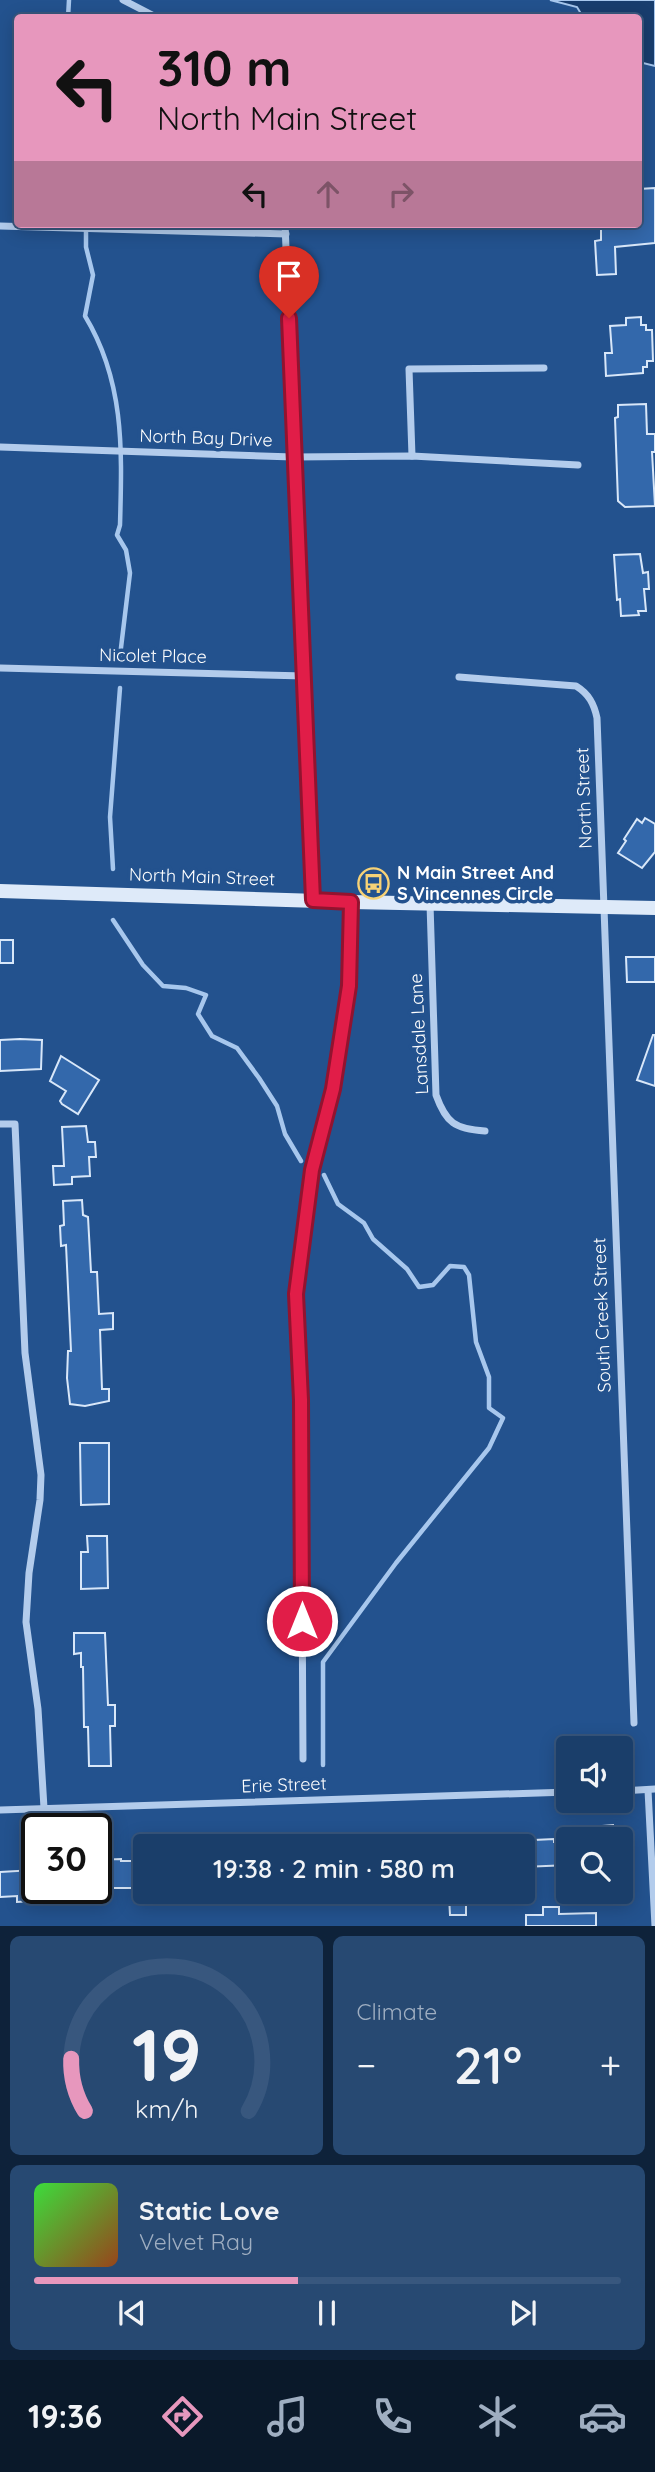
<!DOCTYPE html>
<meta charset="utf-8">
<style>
body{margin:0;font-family:Quicksand,sans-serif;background:#274972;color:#f1f3f6;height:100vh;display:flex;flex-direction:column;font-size:26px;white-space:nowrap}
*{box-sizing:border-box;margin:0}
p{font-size:23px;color:#9faec1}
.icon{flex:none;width:38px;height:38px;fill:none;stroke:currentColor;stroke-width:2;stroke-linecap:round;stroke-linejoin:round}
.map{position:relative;height:1926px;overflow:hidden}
.drawer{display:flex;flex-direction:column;gap:10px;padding:10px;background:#0e223a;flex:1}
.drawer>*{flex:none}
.top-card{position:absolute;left:14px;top:14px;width:628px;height:214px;border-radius:7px;box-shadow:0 4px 18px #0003,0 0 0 2px #38577e;background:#e797bd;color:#111;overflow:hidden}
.buttons{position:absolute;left:556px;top:1736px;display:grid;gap:14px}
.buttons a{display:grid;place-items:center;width:77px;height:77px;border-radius:7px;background:#1a3e6a;box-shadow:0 4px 18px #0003,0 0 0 2px #38577e;font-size:35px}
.speed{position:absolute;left:21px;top:1813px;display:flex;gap:14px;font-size:35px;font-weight:700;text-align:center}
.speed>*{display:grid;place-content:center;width:91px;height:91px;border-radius:50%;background:#1a3e6a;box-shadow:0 4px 18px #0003,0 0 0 2px #38577e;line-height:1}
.speed .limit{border:4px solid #111;border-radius:10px;background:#fff;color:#111}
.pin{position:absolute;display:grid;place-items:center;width:60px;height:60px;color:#fff;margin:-72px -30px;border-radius:50% 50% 50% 0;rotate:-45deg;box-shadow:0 0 7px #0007}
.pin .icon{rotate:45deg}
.me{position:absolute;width:77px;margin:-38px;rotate:0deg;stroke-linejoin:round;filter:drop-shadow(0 0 5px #0008)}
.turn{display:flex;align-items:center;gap:24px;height:147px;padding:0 28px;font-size:32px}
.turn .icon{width:91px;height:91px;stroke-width:2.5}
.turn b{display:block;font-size:49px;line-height:60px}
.lanes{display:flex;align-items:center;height:66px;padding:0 28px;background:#0003;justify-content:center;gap:35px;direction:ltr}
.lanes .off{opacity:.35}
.big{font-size:52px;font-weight:600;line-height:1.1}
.drawer .card{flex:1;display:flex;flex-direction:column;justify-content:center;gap:10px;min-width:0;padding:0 24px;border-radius:10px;background:#274972}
.drawer .dial{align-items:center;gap:0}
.dial svg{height:182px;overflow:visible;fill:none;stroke:#38577e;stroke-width:7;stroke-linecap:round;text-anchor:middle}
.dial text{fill:#f1f3f6;stroke:none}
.song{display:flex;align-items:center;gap:21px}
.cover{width:84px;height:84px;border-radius:10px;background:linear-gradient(135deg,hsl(120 70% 55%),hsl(20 70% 35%))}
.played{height:7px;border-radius:4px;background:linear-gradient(90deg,#e797bd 45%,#38577e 45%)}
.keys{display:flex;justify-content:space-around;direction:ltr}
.heat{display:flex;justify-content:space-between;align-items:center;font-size:38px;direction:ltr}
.drawer .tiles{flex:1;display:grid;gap:10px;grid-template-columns:1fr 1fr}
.card:last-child{grid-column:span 2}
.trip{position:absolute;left:133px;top:1834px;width:402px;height:70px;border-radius:7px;background:#1a3e6a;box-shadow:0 4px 18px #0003,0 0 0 2px #38577e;font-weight:600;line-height:70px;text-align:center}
.tab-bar{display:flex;height:112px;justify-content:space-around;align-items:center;background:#0a192a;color:#9faec1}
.tab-bar .icon{width:49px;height:49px}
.tab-bar .on{color:#e797bd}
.tab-bar b{font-size:32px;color:#f1f3f6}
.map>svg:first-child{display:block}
.water{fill:#183d6e;stroke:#a7c7ed;stroke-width:2}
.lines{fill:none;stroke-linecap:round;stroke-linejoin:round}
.stream{stroke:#a7c7ed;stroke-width:4.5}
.building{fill:#3368ab;stroke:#d8e7f9;stroke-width:2}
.street{stroke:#b3ccec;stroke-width:7}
.secondary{stroke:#deeaf9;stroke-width:14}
.route-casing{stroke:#92132f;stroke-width:18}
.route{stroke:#e11d48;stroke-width:12}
.labels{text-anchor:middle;stroke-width:7;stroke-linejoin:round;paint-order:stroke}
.street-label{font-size:18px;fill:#fff;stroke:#23528e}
.poi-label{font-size:18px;font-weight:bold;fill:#fff;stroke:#23528e;text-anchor:start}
</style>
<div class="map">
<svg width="655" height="1926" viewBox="0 0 655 1926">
<rect width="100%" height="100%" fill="#23528e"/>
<polygon class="water" points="550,0 655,0 655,66 639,62 639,18 583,17 577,7"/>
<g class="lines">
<g class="stream">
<polyline points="68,18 69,0"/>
<path d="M86,224V247L93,275L85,316C125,382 122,451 120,525L117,535L126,550L130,573L120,656"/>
<polyline points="113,869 110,817 120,688"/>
<polyline points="113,920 143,965 163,986 186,988 206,995 198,1014 212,1036 237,1048 259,1078 277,1106 285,1134 301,1161"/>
<polyline points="323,1765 323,1662 396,1563 489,1448 503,1418 489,1408 489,1377 476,1342 469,1275 464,1267 450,1266 433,1285 419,1287 407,1269 373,1239 364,1223 338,1204 324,1175"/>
</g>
</g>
<g class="building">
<polygon points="655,188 655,243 615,247 616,274 597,275 595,241 601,240 601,224 639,224 639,189"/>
<polygon points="641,317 641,325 646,325 646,330 652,330 653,361 647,361 647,367 643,367 643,373 606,376 605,353 612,353 610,326 626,325 626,318"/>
<polygon points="646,404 647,434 655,434 655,452 652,452 655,506 625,507 618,501 615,418 618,417 618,405"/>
<polygon points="640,554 643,573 648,572 649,589 644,589 646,611 638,611 639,615 621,616 620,599 617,600 614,555"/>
<polygon points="645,818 655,824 655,852 642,868 618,853 626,841 624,839 637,819 642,823"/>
<rect x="0" y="940" width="13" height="23"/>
<polygon points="626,957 655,957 655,982 627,982"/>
<polygon points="653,1035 655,1035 655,1086 637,1080"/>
<polygon points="20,1039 42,1040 41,1069 0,1071 0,1040"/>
<polygon points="61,1056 99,1080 78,1114 62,1104 60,1101 66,1091 50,1081"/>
<polygon points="86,1126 88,1142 95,1142 96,1157 89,1157 90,1176 72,1177 72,1184 54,1185 53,1166 64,1166 62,1127"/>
<polygon points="82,1200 83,1215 88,1217 91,1272 97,1272 99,1314 113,1313 113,1329 100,1330 102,1389 109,1389 109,1401 85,1406 70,1404 67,1378 68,1351 71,1351 66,1245 61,1246 60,1226 64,1225 63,1201"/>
<polygon points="80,1443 109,1443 109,1504 81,1505"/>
<polygon points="87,1536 107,1536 108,1588 81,1589 81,1552 88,1552"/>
<polygon points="74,1633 105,1633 108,1705 115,1705 115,1726 110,1726 111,1766 89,1766 88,1727 84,1727 83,1667 81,1667 81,1653 74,1654"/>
<polygon points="613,1825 614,1839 591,1839 591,1827"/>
<polygon points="554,1839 554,1842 561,1842 562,1847 569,1846 569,1865 523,1867 523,1844 534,1843 534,1840"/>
<polygon points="121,1859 121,1861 141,1861 142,1888 96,1888 96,1860"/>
<polygon points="34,1870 34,1901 17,1902 17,1896 0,1897 0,1872"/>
<polygon points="449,1896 466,1896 466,1915 450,1915"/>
<polygon points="543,1907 559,1907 559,1914 596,1913 596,1926 526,1926 526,1915 543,1915"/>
</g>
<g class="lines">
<g class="street">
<polyline points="123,0 158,18"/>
<polyline points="285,224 313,900"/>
<polyline points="0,226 286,234"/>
<polyline points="0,447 293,457 412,456 578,465"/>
<polyline points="412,456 409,369 544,368"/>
<polyline points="0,668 305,676"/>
<path d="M459,677L576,686C589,694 594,704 597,718L634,1723"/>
<path d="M430,904L436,1095C446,1123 455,1129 485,1131"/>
<polyline points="0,1124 15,1124 25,1353 41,1475 40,1500 29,1573 26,1622 38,1709 44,1808"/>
<polyline points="303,1759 301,1400 296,1294 312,1170 333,1089 349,986 351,903"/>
<polyline points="648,1790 655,1926"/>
<polyline points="621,1791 655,1789"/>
<polyline points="0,1810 569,1792"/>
</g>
<polyline class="secondary" points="0,891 351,902 655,908"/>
</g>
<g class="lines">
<defs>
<polyline id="route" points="289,318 313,900 351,902 349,986 333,1089 312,1170 296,1294 301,1400 302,1621"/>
</defs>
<use href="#route" class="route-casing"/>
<use href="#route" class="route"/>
</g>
<defs>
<symbol id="bus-ring" viewBox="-11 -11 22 22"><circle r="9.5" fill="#23528e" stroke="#f7d276" stroke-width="1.5"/><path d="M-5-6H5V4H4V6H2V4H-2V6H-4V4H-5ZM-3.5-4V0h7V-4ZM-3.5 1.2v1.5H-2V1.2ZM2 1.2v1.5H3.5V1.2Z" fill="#f7d276"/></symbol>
</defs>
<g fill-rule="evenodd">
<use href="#bus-ring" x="356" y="866" width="35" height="35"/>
</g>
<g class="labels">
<g class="street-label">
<text transform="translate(206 438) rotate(2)" y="6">North Bay Drive</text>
<text transform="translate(153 656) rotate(1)" y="6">Nicolet Place</text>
<text transform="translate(584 798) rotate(-92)" y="6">North Street</text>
<text transform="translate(202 877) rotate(2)" y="6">North Main Street</text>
<text transform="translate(419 1034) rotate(-93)" y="6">Lansdale Lane</text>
<text transform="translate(602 1315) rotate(-92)" y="6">South Creek Street</text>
<text transform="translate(284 1785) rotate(-2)" y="6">Erie Street</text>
</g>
<g class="poi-label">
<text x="397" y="879">N Main Street And<tspan x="397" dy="21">S Vincennes Circle</tspan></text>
</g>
</g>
</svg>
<div class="buttons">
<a><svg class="icon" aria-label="sound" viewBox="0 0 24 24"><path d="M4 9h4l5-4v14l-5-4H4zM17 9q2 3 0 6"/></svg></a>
<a><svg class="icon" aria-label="search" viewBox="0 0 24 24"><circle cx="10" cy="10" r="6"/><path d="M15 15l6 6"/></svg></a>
</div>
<div class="speed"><div class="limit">30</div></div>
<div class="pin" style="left:289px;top:318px;background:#d93025"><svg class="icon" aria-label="arrive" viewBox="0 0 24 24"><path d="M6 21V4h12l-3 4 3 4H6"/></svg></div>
<svg class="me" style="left:302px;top:1621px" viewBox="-20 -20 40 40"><circle r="17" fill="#e11d48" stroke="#fff" stroke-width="3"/><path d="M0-11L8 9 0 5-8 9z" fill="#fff"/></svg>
<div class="trip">19:38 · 2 min · 580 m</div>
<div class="top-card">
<div class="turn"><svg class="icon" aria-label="left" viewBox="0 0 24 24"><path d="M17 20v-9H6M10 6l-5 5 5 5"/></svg><div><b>310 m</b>North Main Street</div></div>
<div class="lanes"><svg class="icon" aria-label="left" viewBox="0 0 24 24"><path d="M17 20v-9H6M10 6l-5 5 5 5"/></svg><svg class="icon off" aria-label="ahead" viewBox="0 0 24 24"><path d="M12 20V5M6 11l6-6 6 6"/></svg><svg class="icon off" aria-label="right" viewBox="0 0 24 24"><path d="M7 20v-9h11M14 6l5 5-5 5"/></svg></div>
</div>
</div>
<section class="drawer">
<div class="tiles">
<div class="card dial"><svg viewBox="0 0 100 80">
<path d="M14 69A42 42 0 1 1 86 69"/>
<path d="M14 69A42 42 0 0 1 8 46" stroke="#e797bd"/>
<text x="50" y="56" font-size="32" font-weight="700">19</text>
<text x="50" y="72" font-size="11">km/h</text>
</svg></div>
<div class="card"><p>Climate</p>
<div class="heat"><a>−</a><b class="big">21°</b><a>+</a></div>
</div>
<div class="card">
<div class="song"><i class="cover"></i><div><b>Static Love</b><p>Velvet Ray</p></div></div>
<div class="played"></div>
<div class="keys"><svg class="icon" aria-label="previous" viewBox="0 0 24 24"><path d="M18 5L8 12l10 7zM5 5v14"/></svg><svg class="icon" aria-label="pause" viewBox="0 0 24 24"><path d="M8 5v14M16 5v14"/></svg><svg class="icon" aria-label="next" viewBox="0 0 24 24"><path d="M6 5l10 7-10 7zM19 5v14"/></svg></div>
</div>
</div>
</section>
<nav class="tab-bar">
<b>19:36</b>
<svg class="icon on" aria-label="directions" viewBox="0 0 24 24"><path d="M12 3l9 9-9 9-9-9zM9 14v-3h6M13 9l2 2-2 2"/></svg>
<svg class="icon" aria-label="music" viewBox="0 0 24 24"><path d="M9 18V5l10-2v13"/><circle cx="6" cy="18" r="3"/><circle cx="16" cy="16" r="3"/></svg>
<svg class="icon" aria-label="phone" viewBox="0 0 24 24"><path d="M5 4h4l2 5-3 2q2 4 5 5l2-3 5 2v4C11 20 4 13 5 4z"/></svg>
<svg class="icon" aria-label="climate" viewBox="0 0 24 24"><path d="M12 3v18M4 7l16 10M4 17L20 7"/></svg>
<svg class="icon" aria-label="car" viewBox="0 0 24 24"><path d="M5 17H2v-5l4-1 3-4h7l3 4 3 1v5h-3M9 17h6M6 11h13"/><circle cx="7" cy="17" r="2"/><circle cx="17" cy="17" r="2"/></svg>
</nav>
